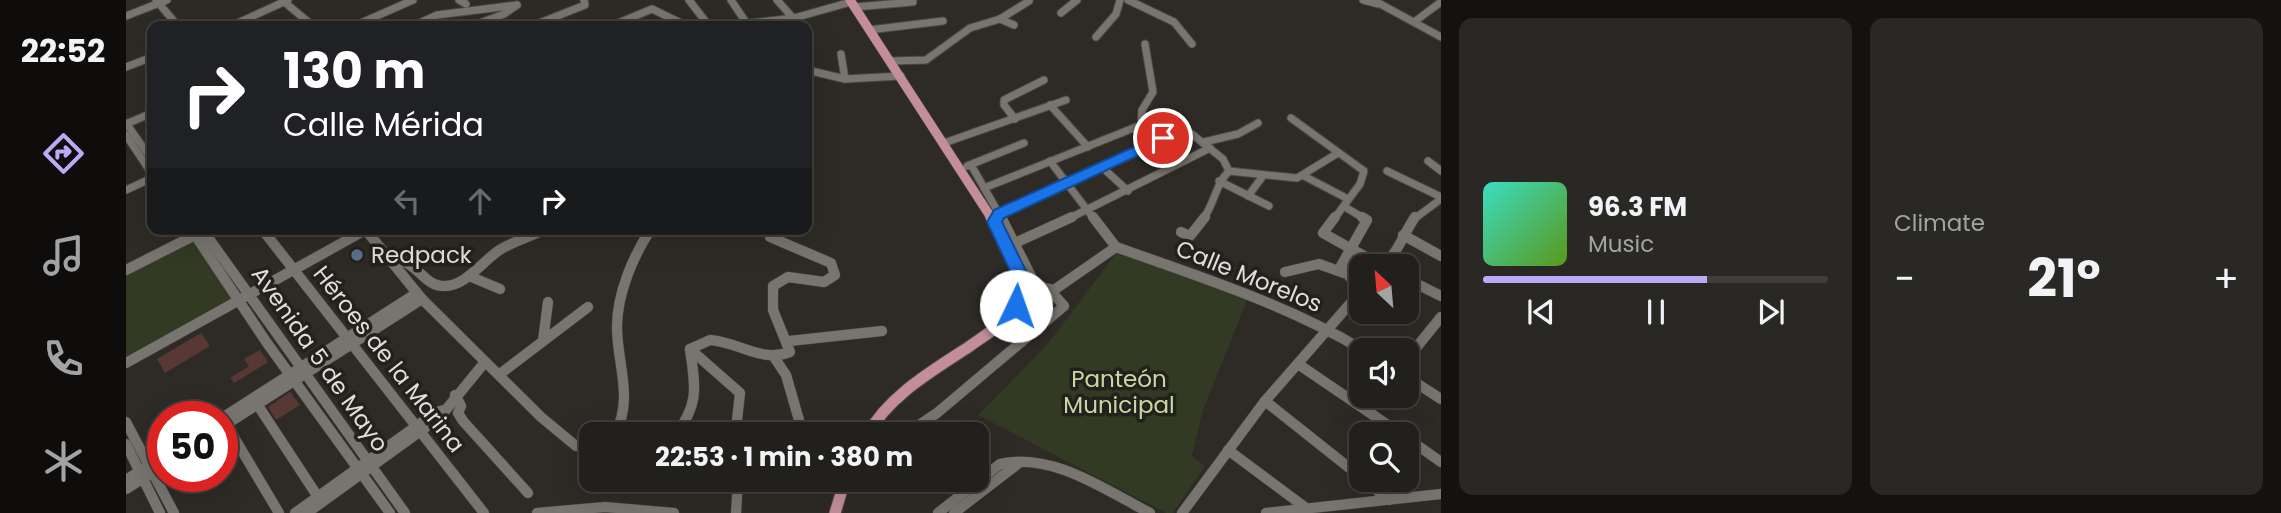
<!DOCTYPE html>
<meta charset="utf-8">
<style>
body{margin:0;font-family:Poppins,sans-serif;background:#2a2825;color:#f1f3f6;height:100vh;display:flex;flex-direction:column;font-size:26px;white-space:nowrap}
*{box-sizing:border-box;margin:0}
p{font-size:23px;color:#a2a3a3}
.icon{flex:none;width:38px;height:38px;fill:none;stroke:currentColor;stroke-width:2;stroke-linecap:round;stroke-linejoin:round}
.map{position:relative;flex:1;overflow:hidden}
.sheet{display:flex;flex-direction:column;gap:18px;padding:18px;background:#13120f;width:840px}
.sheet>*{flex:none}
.banner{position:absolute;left:21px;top:21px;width:665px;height:214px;border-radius:14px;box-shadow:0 7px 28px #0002,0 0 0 2px #3f3e3b;background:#202124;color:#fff;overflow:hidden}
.needle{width:46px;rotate:334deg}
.buttons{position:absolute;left:1223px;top:254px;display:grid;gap:14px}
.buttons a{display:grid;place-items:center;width:70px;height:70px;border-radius:14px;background:#22201c;box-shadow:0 7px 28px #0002,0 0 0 2px #3f3e3b;font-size:35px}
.speed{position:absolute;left:21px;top:401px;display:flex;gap:14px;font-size:35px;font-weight:700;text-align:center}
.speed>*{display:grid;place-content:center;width:91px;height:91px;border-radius:50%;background:#22201c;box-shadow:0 7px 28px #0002,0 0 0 2px #3f3e3b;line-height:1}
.speed .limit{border:10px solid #d22;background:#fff;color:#111}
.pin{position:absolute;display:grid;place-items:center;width:60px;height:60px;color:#fff;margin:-30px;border:4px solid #fff;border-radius:50%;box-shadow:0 2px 7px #0007}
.me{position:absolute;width:77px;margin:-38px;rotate:3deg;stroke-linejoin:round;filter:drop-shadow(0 0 5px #0008)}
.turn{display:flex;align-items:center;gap:24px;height:147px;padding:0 21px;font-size:32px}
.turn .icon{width:91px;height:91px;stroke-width:2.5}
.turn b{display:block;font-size:49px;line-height:60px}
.lanes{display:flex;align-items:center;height:66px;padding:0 21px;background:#0003;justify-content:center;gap:35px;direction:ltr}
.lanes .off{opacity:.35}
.big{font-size:52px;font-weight:700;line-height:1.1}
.sheet .tile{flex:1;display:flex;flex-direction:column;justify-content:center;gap:10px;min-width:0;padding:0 24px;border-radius:14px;background:#2a2825}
.song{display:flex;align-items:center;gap:21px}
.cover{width:84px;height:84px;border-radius:10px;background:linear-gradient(135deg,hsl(170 70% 55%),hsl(90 70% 35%))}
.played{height:7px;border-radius:4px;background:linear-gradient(90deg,#b9abf7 65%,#3f3e3b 65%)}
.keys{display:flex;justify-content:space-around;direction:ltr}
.heat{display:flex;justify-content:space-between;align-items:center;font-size:38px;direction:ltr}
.sheet .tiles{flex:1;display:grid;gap:18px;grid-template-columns:repeat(2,1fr)}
.trip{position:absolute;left:453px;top:422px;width:410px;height:70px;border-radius:14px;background:#22201c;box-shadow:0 7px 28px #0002,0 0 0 2px #3f3e3b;font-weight:700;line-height:70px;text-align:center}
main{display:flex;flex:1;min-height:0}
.dock{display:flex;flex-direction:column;width:126px;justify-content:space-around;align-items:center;background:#0e0d0b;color:#a2a3a3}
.dock .icon{width:49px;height:49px}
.dock .on{color:#b9abf7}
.dock b{font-size:32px;color:#f1f3f6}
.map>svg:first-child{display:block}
.green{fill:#323a23}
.building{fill:#573834}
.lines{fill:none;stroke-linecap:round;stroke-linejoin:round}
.minor-far1-casing{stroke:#4b4944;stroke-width:9}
.minor-casing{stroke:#4b4944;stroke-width:11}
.major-far1-casing{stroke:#4b4944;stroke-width:10}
.major-casing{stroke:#4b4944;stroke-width:13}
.minor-far1{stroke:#78746f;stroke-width:7}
.minor{stroke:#78746f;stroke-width:10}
.major-far1{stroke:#c38e9a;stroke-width:9}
.major{stroke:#c38e9a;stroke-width:11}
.route{fill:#1a73e8;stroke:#114b97;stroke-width:2}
.service-dot{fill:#5c6f8a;stroke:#24211d;stroke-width:2.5}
.labels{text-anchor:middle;stroke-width:7;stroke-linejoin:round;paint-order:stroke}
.poi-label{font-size:23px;fill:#e1dfdc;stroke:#24211d;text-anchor:start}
.street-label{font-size:23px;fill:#e1dfdc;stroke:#24211d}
.park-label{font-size:23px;fill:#c4d9a3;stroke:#24211d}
</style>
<main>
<nav class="dock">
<b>22:52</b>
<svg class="icon on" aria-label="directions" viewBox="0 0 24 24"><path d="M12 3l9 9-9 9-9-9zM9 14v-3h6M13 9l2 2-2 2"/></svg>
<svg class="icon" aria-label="music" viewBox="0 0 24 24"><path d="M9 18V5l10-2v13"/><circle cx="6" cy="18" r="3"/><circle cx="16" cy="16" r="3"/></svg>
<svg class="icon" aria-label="phone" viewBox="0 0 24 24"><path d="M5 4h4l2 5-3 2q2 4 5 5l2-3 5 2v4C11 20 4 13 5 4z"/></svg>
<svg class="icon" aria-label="climate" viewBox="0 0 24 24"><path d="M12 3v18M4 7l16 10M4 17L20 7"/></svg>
</nav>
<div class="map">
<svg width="1315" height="513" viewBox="0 0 1315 513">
<rect width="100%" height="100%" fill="#2e2b26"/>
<g class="green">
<polygon points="69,237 110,298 0,358 0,272"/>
<polygon points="992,251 1122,298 1077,410 1066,456 1079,466 1047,513 1040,513 852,415 921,345"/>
</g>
<g class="building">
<polygon points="75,333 84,346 39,373 31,359"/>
<polygon points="134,350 142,362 108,383 104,378 123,366 118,359"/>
<polygon points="164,392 174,405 150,420 142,407"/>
</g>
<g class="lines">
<defs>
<g id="minor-far1">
<polyline points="30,0 52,26"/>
<polyline points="156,0 187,26"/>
<polyline points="333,0 340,4"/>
<polyline points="563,0 583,26"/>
<polyline points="651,0 674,26"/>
<polyline points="1002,0 1048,22 1066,44"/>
<polyline points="1237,0 1252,4"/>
<polyline points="1247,0 1315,37"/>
<polyline points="729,7 787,2"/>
<polyline points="935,13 951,0"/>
<polyline points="0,16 41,0"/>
<polyline points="874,19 888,25"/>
<polyline points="1288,22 1315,2"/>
<polyline points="617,24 668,18 725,2"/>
<polyline points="105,26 162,0"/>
<polyline points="228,26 287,0"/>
<polyline points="287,26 311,15 391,5"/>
<polyline points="346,26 378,14 391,5"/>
<polyline points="406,26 459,5 458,0"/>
<polyline points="485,26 526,9 561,26"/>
<polyline points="603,26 619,21 605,0"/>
<polyline points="743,30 817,21"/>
<polyline points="970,37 990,14 994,0"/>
<polyline points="715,54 719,79"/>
<polyline points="765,61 800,60 844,28 874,19 903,1"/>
<polyline points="0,67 26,57"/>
<polyline points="681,70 719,79 775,76"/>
<polyline points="924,105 962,147"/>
<polyline points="1165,118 1238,171 1234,184 1208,219"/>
<polyline points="889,119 878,105 878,100 918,80"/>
<polyline points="0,123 26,160"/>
<polyline points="0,124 26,113"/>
<polyline points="0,135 26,174"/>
<polyline points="1078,142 1112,134 1132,123"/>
<polyline points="818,143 940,100"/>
<polyline points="924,161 968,219"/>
<polyline points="1302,161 1315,171"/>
<polyline points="845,165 876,219"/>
<polyline points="841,166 898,143"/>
<polyline points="977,168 1002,191"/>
<polyline points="1261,171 1315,197"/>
<polyline points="1178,176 1222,199"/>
<polyline points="1093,181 1143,206"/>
<polyline points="858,188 1015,125 1016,110 1027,92 1019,44"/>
<polyline points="0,190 26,178"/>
<polyline points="1122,196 1137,176"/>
<polyline points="1219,207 1239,219"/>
<polyline points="870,219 873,214 1016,150 1057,127 1097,159 1103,171 1171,178 1212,153"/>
<polyline points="942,219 1084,148"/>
<path d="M1077,219C1089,203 1089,185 1103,171"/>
<polyline points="1288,219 1315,199"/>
</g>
<g id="minor">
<polyline points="875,217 910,286"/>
<polyline points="967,217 990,247"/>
<polyline points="1209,217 1197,233 1256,266"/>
<polyline points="868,222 871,217"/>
<polyline points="65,229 141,343 264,513"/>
<polyline points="76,229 279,513"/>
<polyline points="136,229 358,513"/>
<polyline points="239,229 296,299 415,417 450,446 466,447"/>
<polyline points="1055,232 1064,236 1079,217"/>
<polyline points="1277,235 1315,256"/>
<polyline points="880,247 946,217"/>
<path d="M990,247C1074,277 1160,304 1237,350"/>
<path d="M265,259C290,259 297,285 316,286C339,288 357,260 375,249C389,241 405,236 420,229"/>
<path d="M1257,266C1273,251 1277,235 1289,217"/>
<polyline points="0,270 73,233"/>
<polyline points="1159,272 1193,264 1218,273"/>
<polyline points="343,276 374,289"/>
<polyline points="1281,279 1315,296"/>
<polyline points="892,282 928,290 990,247"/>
<polyline points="1235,291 1215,266 1241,220 1236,217"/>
<polyline points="417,341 422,302"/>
<polyline points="663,341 756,331"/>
<polyline points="648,357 660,375 677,434"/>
<polyline points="1281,359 1315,317"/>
<polyline points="0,363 241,229"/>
<polyline points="1172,364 1275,434"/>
<polyline points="374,374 462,307"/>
<polyline points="1281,377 1315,399"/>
<polyline points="329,395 335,406 332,413 337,421 402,493"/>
<polyline points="1139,401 1236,478"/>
<polyline points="131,404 192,497"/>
<polyline points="96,418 291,293"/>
<polyline points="0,422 48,513"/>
<polyline points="100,424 153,513"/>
<polyline points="96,427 296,299"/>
<path d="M489,434C508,398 491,364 491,327C491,294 507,256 525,229"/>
<path d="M550,434C574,403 569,386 564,349"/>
<path d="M614,434L611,420L614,393L564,349L584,340C613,342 635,363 664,352L647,310V286L662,277L698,282L709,275L705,263L644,237"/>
<polyline points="780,434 811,413 938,306 924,290"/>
<polyline points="1281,438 1315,462"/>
<polyline points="0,444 34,513"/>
<polyline points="1102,450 1180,508"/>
<polyline points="0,480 37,456"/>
<polyline points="1238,480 1263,500"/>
<polyline points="0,489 37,466"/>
<polyline points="169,513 310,412 318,410"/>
<polyline points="181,513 314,417 359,362"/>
<polyline points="411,513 479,507 548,513"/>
<polyline points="610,513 612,480"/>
<path d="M812,513L874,464C927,452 979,490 1024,513"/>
<polyline points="828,513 893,463"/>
<polyline points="1056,513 1139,401 1236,290"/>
<polyline points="1140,513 1315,494"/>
</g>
<polyline id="major-far1" points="724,0 866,219"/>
<g id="major">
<path d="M742,434C763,395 808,370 844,346C859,335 879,324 889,307C903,283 879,238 865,217"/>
<polyline points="709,513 719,480"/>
</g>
</defs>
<use href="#minor-far1" class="minor-far1-casing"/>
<use href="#minor" class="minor-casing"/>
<use href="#major-far1" class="major-far1-casing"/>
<use href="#major" class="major-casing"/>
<use href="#minor-far1" class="minor-far1"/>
<use href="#minor" class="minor"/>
<use href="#major-far1" class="major-far1"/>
<use href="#major" class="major"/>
</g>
<polygon class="route" points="1037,134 1043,138 1041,142 878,218 876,222 901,273 898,306 896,310 884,310 881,306 885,273 861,222 868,210"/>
<circle class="service-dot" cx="231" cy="255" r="7"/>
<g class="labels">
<g class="poi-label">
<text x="245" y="263">Redpack</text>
</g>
<g class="street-label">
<text transform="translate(1123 276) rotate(22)" y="8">Calle Morelos</text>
<text transform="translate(194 359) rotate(55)" y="8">Avenida 5 de Mayo</text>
<text transform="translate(263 359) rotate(52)" y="8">Héroes de la Marina</text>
</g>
<g class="park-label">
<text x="993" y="387">Panteón<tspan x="993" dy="26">Municipal</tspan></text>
</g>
</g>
</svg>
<div class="buttons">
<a><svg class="needle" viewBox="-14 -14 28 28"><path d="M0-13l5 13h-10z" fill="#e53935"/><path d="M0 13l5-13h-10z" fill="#a2a3a3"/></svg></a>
<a><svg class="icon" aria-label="sound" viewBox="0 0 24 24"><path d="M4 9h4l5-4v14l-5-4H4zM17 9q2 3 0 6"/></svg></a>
<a><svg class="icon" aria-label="search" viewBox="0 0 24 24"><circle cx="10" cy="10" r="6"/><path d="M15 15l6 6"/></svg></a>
</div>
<div class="speed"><div class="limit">50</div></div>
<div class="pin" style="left:1037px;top:138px;background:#d93025"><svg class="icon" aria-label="arrive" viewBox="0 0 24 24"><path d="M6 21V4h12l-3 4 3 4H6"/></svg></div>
<svg class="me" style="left:890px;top:306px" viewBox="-20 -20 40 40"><circle r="19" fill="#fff"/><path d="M0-13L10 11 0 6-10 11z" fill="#1a73e8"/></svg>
<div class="trip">22:53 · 1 min · 380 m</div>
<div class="banner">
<div class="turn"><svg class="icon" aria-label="right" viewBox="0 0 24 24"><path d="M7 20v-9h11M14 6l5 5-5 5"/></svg><div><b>130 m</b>Calle Mérida</div></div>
<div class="lanes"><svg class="icon off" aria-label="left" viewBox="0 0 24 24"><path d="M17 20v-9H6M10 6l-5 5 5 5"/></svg><svg class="icon off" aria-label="ahead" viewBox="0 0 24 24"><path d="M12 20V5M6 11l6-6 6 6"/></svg><svg class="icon" aria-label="right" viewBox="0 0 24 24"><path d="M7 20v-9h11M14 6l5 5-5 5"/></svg></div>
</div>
</div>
<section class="sheet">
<div class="tiles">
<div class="tile">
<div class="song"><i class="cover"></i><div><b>96.3 FM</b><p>Music</p></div></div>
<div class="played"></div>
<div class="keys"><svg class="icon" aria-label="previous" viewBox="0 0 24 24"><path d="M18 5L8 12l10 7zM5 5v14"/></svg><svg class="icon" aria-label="pause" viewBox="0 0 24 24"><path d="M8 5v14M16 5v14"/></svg><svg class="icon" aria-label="next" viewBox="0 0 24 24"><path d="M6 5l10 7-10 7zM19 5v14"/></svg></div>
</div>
<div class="tile"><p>Climate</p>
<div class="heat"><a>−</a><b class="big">21°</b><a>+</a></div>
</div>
</div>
</section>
</main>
